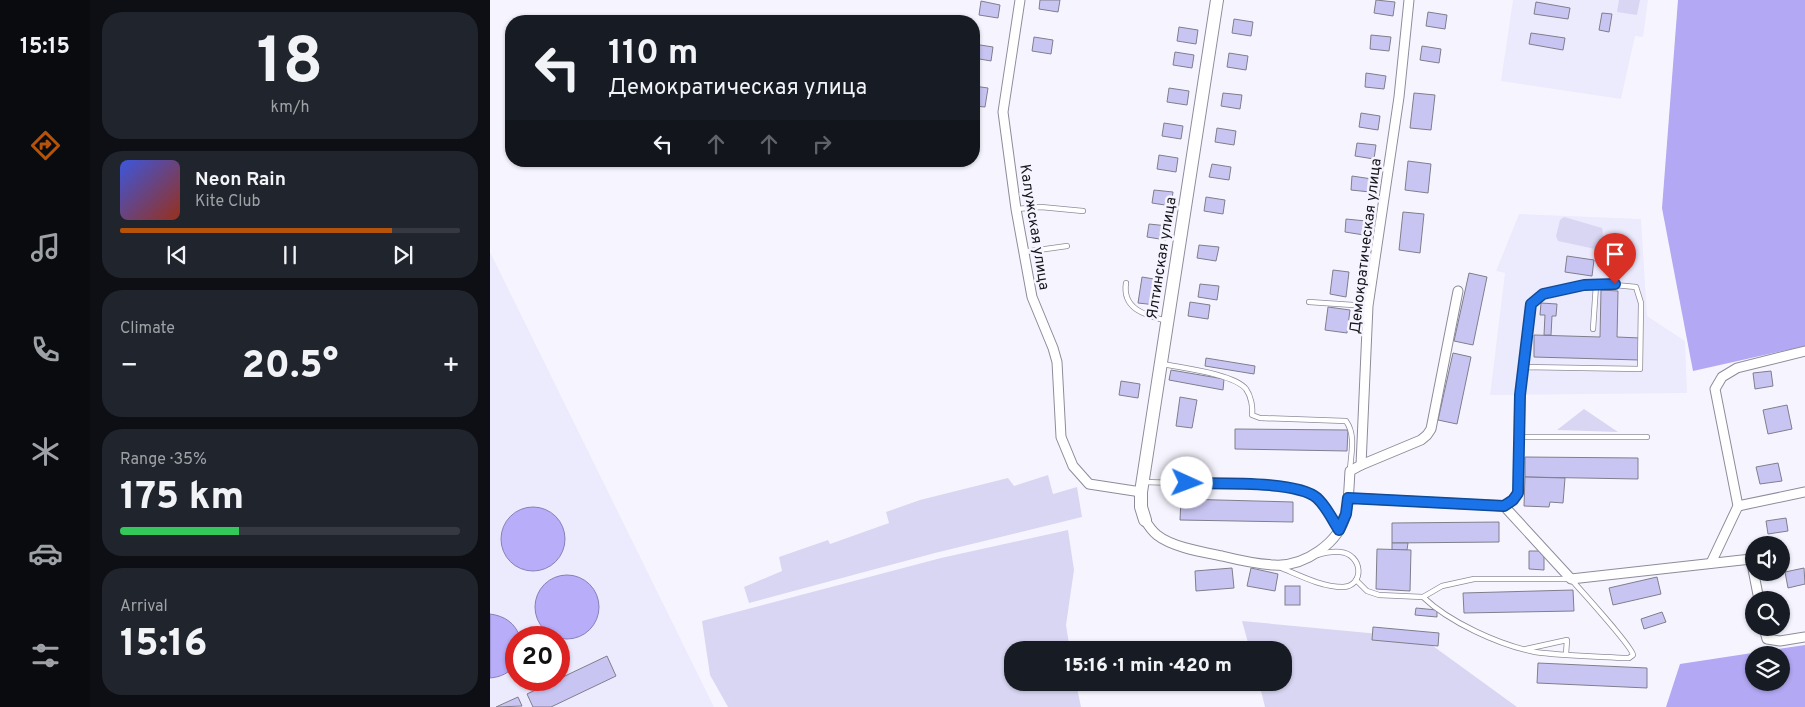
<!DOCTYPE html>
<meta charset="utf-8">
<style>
body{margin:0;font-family:Overpass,sans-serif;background:#20242c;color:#f1f3f6;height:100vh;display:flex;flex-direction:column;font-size:19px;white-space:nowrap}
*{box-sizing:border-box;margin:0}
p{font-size:16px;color:#9ea1a6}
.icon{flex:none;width:28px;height:28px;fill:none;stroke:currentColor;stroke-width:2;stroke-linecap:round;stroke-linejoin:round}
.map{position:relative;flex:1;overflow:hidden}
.panel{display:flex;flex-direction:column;gap:12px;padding:12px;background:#0d0f14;width:400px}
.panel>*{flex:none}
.hud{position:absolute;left:15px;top:15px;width:475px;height:152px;border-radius:20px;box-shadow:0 1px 4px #0004;background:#171b24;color:#f1f3f6;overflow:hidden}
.controls{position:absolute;left:1255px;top:536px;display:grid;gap:10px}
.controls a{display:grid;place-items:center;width:45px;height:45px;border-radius:50%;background:#171b24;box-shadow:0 1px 4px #0004;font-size:25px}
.speed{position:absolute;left:15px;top:626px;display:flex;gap:10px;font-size:25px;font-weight:700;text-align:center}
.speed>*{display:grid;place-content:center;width:65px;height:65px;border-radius:50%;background:#171b24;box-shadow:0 1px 4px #0004;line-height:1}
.speed .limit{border:8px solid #d22;background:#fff;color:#111}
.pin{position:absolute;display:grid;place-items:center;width:42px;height:42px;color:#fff;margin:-51px -21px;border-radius:50% 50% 50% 0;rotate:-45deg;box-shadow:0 0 5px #0007}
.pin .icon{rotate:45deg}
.me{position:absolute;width:55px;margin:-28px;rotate:92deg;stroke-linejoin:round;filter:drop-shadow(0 0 4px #0008)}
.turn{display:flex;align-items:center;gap:18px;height:105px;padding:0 20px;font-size:22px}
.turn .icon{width:65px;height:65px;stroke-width:2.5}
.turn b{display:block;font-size:35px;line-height:42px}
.lanes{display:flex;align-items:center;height:48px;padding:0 20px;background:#0003;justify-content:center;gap:25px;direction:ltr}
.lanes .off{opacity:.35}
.big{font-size:38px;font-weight:800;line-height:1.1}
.panel .card{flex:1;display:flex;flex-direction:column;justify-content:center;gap:8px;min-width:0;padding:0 18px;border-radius:20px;background:#20242c}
.panel .dial{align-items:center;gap:0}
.dial b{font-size:65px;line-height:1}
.song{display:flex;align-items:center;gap:15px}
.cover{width:60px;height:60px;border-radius:8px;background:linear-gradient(135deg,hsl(230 70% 55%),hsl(10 70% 35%))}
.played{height:5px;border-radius:2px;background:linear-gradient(90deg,#b45309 80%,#363941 80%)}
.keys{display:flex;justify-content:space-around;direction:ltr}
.heat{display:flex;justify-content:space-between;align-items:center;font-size:28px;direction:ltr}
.charge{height:8px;border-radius:4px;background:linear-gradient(90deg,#34c759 35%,#363941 0)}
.trip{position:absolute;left:514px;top:641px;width:288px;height:50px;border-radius:20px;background:#171b24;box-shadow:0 1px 4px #0004;font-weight:800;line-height:50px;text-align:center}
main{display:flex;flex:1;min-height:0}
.tab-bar{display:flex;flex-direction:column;width:90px;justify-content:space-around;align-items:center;background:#090b0e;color:#9ea1a6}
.tab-bar .icon{width:35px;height:35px}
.tab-bar .active{color:#b45309}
.tab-bar b{font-size:22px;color:#f1f3f6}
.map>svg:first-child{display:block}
.built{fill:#eceafd;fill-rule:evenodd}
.green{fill:#d9d6f3}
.forest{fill:#b2a8f3;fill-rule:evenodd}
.water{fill:#b7adf9;stroke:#8780b7}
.building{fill:#c9c5f3;stroke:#7f7e8c}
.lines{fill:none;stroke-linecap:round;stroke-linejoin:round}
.lane-casing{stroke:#8d8c9a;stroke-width:6}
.street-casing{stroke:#8d8c9a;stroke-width:11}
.secondary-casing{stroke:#8d8c9a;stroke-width:14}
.lane{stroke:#fff;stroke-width:4.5}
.street{stroke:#fff;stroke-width:9}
.secondary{stroke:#fff;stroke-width:12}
.route-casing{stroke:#114b97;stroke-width:12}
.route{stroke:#1a73e8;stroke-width:9}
.labels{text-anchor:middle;stroke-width:5;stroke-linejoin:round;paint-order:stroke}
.street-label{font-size:15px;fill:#17161c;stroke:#f6f5ff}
</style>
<main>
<nav class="tab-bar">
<b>15:15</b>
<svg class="icon active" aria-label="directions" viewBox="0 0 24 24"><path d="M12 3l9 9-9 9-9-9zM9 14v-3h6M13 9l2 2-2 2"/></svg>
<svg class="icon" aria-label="music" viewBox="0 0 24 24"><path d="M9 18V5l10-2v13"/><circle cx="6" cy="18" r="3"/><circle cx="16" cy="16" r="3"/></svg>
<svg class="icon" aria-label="phone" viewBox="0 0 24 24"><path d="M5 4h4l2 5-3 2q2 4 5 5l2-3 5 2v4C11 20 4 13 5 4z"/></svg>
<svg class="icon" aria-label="climate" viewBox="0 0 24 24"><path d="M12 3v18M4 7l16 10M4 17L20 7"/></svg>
<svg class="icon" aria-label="car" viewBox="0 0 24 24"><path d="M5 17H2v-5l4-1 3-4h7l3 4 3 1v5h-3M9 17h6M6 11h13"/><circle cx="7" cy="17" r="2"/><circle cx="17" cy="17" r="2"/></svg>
<svg class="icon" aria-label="filters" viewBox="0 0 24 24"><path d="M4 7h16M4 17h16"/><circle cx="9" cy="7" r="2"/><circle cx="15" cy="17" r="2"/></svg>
</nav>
<section class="panel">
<div class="card dial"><b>18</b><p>km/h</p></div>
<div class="card">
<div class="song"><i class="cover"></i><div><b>Neon Rain</b><p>Kite Club</p></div></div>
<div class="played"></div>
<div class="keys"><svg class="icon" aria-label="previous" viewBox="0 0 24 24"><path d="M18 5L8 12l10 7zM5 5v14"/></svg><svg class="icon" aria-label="pause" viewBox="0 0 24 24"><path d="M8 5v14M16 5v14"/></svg><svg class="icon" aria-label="next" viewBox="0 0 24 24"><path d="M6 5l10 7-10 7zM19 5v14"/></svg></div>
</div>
<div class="card"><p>Climate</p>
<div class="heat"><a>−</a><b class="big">20.5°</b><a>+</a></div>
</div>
<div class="card"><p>Range · 35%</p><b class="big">175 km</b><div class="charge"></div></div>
<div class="card"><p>Arrival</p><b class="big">15:16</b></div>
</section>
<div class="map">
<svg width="1315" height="707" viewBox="0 0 1315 707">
<rect width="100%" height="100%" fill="#f6f5ff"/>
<g class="built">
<polygon points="1023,0 1158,0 1153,37 1145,36 1131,99 1011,81"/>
<polygon points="1029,214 1151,219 1157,316 1195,341 1197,393 1000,395 1015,273 1006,271"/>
<path d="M0,252L224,707H0ZM26,638H69V680H26Z"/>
</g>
<g class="green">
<polygon points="1129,0 1150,0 1147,15 1127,12"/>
<path d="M1074,217L1112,228C1114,235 1112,246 1105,249L1068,241L1066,236L1070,220Z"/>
<polygon points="1094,409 1128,432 1067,430"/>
<polygon points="558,475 563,494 587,487 592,517 445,553 259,603 254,587 292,571 289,557 338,540 340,544 399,523 396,512 430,500 518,478 524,486"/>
<polygon points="578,530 584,570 576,625 580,650 522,650 522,682 586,683 591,707 238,707 220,675 212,621 451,558"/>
<polygon points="752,621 932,638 1027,707 775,707 769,683 792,682 792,650 760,650"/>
</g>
<g class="forest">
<polygon points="1188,0 1315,0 1315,346 1203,371 1172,208"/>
<path d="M1315,645V707H1176L1190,664ZM1264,655H1291V682H1264Z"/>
</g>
<g class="water">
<circle cx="43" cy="539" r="32"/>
<circle cx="77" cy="607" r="32"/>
<path d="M0,614C15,616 25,623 30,637L26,638V663C20,673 11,677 0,678Z"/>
</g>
<g class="building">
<polygon points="550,0 570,0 568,12 549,9"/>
<polygon points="886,0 905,2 903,16 884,13"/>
<polygon points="491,1 510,5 508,18 489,15"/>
<polygon points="1046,2 1080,8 1078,19 1044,14"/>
<polygon points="938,12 957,15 955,29 936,26"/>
<polygon points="1112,13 1122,14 1119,32 1109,30"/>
<polygon points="744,19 763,22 761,36 742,33"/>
<polygon points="689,27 708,30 706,44 687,41"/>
<polygon points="1041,33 1075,38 1073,50 1039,44"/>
<polygon points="881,35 901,37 899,51 880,49"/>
<polygon points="544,37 563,40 561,54 542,51"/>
<polygon points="484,44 503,47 501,61 484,58"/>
<polygon points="932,46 951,49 949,63 930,60"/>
<polygon points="685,52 704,55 702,68 683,65"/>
<polygon points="739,53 758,56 756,70 737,67"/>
<polygon points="876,73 896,76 894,89 875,87"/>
<polygon points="484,86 498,88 495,107 484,106"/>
<polygon points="679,88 699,91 697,105 677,102"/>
<polygon points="733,93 752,95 750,109 731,106"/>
<polygon points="924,93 945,95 941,130 920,128"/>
<polygon points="871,113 890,116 888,130 869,127"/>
<polygon points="674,123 693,126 691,139 672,136"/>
<polygon points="727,128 746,131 744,145 725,142"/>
<polygon points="867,143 886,145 884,159 865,156"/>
<polygon points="669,155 688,158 686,172 667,169"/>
<polygon points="918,161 941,164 938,193 915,190"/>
<polygon points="722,164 741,167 739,180 719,177"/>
<polygon points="862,176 882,179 880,192 861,190"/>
<polygon points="664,190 683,192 681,206 662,203"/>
<polygon points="716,197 735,200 733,214 714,211"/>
<polygon points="913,212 934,214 930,253 909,250"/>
<polygon points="856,219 876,221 874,235 855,232"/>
<polygon points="659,224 678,226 676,240 657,237"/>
<polygon points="709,245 729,247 726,261 707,258"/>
<polygon points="1077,256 1104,260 1102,276 1075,272"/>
<polygon points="843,270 859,272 856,297 840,294"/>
<polygon points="979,273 997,277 983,345 964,341"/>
<polygon points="652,277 670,280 666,305 648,303"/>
<polygon points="710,284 729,286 727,300 708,297"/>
<polygon points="1111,290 1128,291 1127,337 1150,338 1149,360 1044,357 1044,335 1110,337"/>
<polygon points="700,302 720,305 718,319 698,316"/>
<polygon points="1051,303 1067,304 1066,316 1062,316 1061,335 1054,335 1055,315 1050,315"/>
<polygon points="838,307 860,310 857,333 835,330"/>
<polygon points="963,353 981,357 967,424 948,420"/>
<polygon points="716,358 765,366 764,374 715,366"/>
<polygon points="681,370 734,379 733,390 679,380"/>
<polygon points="1281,371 1283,386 1265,389 1263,373"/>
<polygon points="631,381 650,384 648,398 629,395"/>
<polygon points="690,397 707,400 702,428 686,426"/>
<polygon points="1297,405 1302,429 1278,434 1273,410"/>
<polygon points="745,429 858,430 857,451 745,449"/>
<polygon points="1035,457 1148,458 1148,479 1035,477"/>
<polygon points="1288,463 1292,481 1270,484 1266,467"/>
<polygon points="1035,477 1075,478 1073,503 1060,502 1059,507 1034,506"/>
<polygon points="691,499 803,502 803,522 690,520"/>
<polygon points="1296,518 1298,531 1278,534 1276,521"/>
<polygon points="1009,522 1009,542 902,543 902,523"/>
<polygon points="902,543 918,543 917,550 902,550"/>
<polygon points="887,549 921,550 920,591 886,589"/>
<polygon points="1039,551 1054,551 1054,570 1039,569"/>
<polygon points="742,568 744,588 706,591 705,571"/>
<polygon points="761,568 788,574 785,591 757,586"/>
<polygon points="1314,568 1315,584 1298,588 1295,572"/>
<polygon points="1167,577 1171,594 1123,605 1119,588"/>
<rect x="795" y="586" width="15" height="19"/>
<polygon points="1083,590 1084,611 974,613 973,593"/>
<polygon points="926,608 947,610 947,617 925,615"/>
<polygon points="1172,612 1176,622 1154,629 1151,619"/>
<polygon points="883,627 949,633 948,646 882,640"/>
<polygon points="117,656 126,676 61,707 43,707 37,694"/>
<polygon points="1048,663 1157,668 1157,688 1047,683"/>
<polygon points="28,697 32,706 6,707"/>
</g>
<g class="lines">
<defs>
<g id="lane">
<polyline points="526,209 551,207 593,211"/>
<polyline points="534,252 577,246"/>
<path d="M636,283C632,309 655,315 677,321"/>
<polyline points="819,302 878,306"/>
<polyline points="1103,329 1106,285"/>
<path d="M673,364C692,368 744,374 756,389C761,396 763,407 762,415L770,418L856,421C866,435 861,453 860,470"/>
<polyline points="1029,437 1030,395 1041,304 1053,294 1094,285 1125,285 1146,287 1151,303 1150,369 1034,367"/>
<polyline points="654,482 785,486 812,489 826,497 849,529"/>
<polyline points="1014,506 1023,500 1028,493 1029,437 1157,437"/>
<path d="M789,567C809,575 831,587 853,587C875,586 873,554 850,552C842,551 834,553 827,555"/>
<path d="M866,580L877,591L889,595L933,597L952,586L984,579H1081C1090,590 1142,646 1143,655L1139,658H1133C1104,656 1074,656 1045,652C1009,645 959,622 933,597"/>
<polyline points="1036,649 1077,640 1076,654"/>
</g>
<g id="street">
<polyline points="530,0 513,112 526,209 542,297 563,348 567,362 571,437 583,466 599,484 651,492"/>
<polyline points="871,465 931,440 937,435 941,429 968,291"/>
<polyline points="858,498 1014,506 1081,579 1261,559 1269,600"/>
<polyline points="1248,506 1315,492"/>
<path d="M655,520C658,525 662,531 667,535C682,547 712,552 732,556C748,560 767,564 784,565C814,567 850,543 856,513C859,500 859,485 860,471L871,465L878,306L909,97L919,0"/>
<polyline points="1221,563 1248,506 1225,389 1232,377 1247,368 1315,351"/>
<polyline points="1274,628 1277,639 1290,641 1315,637"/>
</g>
<polyline id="secondary" points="655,520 651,507 651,492 727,0"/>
</defs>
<use href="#lane" class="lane-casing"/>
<use href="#street" class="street-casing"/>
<use href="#secondary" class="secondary-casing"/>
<use href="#lane" class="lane"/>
<use href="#street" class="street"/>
<use href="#secondary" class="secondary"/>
</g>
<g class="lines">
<defs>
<path id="route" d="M697,483C725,484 807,480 827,498C836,506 842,519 849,530L856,514L858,498L1014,506L1023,500L1028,493L1030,395L1041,304L1053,294L1094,285L1125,284"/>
</defs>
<use href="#route" class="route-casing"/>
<use href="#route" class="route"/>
</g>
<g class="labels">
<g class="street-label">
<text transform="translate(545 227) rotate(81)" y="5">Калужская улица</text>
<text transform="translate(875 246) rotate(-83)" y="5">Демократическая улица</text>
<text transform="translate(671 258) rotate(-81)" y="5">Ялтинская улица</text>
</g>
</g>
</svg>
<div class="controls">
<a><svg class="icon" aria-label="sound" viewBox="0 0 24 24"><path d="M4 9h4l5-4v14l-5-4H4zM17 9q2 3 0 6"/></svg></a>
<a><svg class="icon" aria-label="search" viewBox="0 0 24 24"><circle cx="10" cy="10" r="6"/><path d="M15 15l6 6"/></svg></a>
<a><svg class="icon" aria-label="layers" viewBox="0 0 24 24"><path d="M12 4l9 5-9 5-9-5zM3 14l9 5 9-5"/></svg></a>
</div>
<div class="speed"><div class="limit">20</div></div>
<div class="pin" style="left:1125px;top:284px;background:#d93025"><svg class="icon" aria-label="arrive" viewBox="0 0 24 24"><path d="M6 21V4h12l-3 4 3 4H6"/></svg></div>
<svg class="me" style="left:697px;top:483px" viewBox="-20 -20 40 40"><circle r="19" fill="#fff"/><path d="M0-13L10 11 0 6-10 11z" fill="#1a73e8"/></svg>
<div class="trip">15:16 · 1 min · 420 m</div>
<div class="hud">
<div class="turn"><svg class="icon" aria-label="left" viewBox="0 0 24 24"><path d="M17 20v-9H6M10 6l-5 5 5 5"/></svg><div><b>110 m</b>Демократическая улица</div></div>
<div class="lanes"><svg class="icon" aria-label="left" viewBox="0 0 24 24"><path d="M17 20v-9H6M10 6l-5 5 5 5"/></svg><svg class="icon off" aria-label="ahead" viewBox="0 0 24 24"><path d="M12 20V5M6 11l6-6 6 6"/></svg><svg class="icon off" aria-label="ahead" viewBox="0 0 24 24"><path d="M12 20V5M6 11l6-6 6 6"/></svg><svg class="icon off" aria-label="right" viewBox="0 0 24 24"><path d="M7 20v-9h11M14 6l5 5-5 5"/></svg></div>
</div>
</div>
</main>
